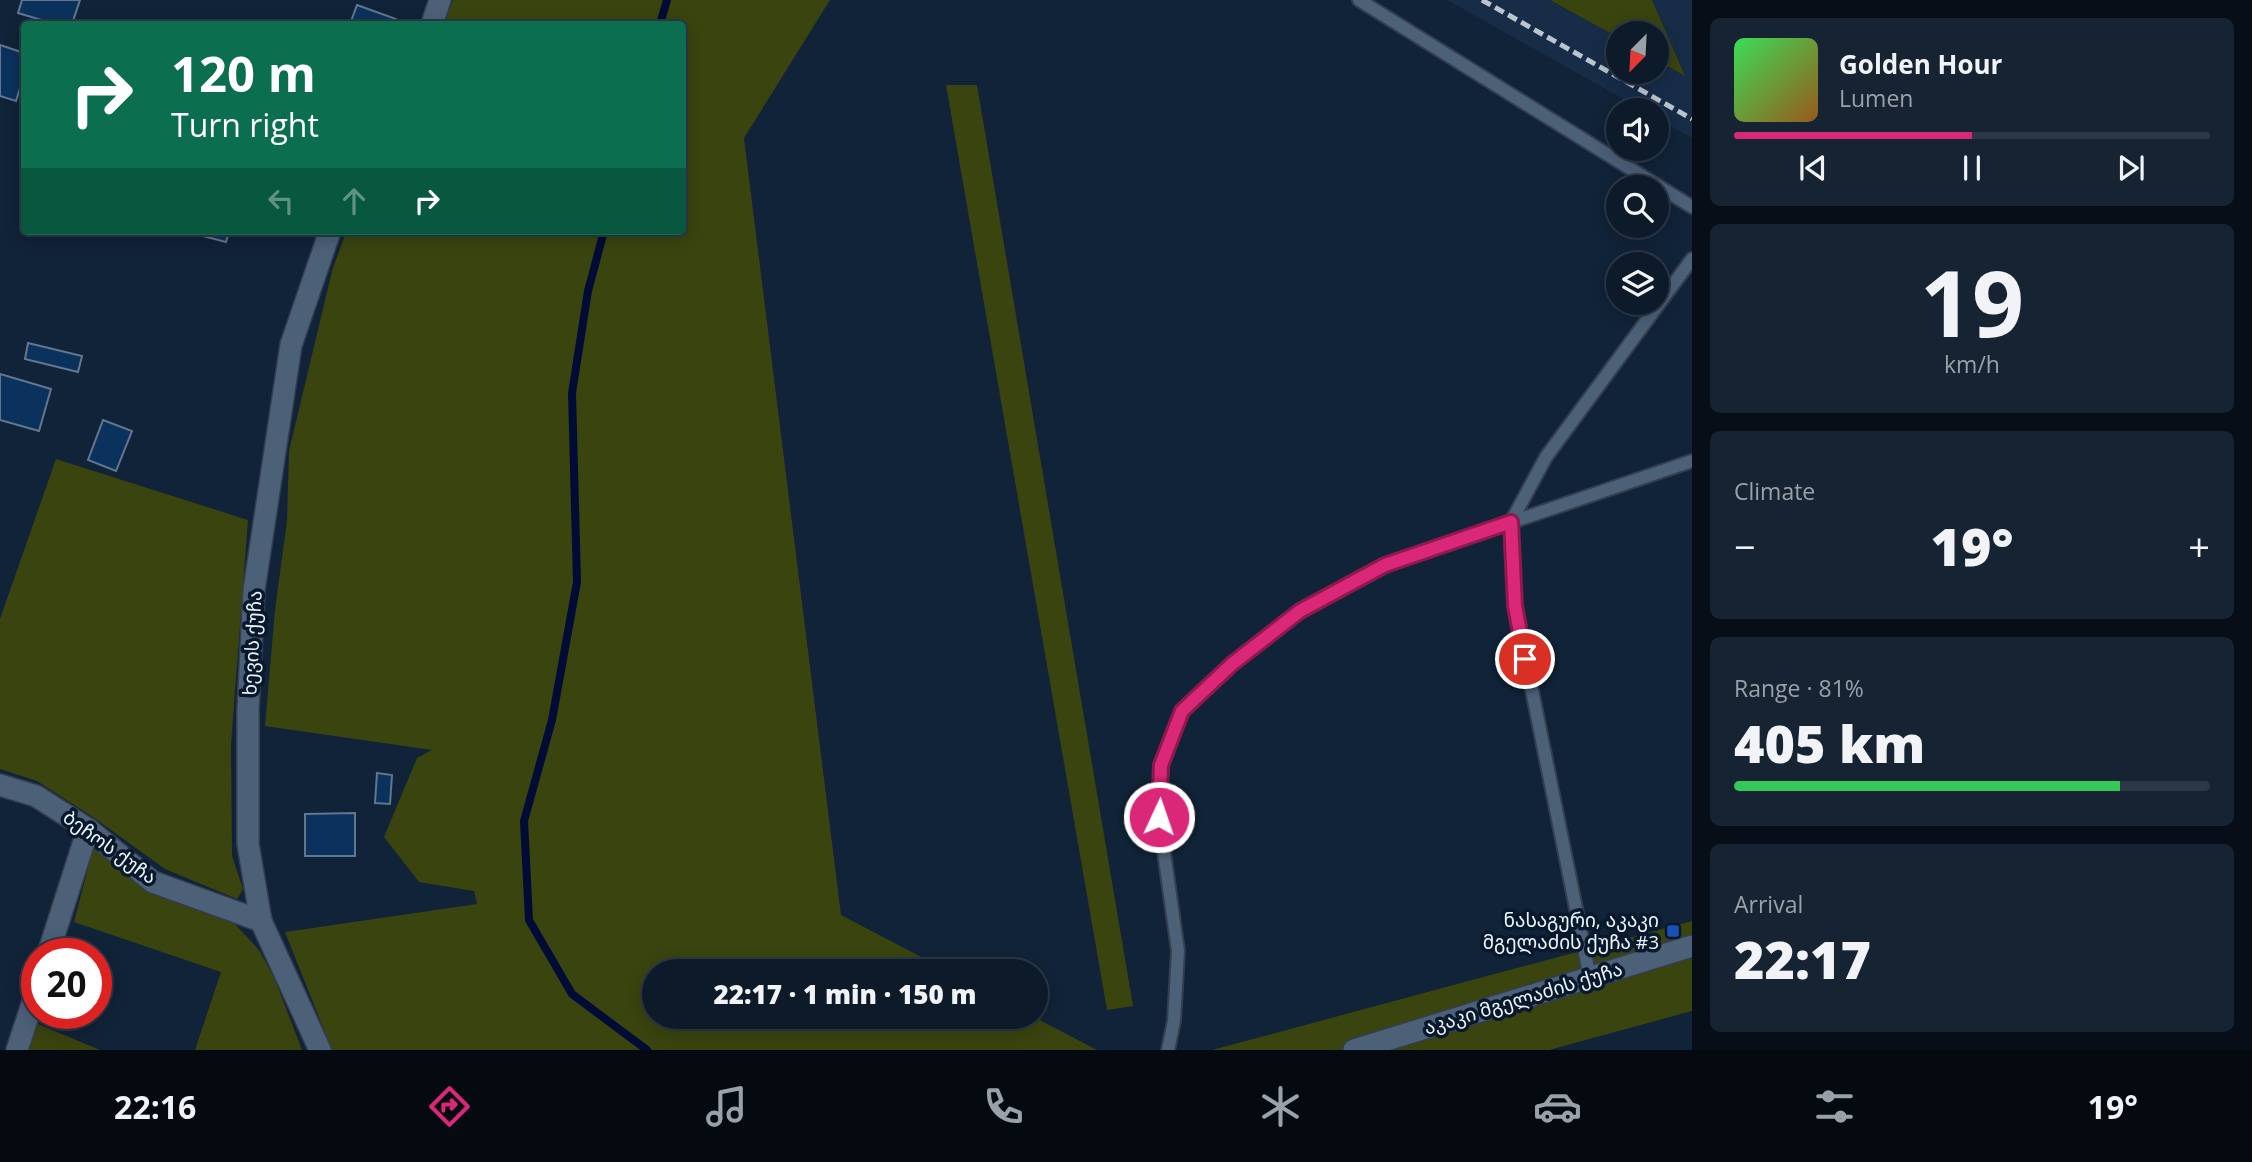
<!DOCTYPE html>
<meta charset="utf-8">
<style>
body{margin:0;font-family:"Open Sans","Noto Sans Georgian",sans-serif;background:#162332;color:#f1f3f6;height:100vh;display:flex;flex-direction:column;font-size:26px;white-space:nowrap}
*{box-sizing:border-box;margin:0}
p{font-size:23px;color:#9aa1a8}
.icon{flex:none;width:38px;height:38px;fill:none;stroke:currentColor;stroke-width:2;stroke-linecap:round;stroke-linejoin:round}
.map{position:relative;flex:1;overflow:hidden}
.sheet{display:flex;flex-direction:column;gap:18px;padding:18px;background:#070e17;width:560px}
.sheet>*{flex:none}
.guide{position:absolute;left:21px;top:21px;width:665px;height:214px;border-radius:7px;box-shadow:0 4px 18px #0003,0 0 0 2px #2d3847;background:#0b6e4f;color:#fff;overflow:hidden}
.needle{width:46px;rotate:204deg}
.fabs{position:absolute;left:1606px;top:21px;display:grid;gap:14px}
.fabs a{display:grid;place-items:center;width:63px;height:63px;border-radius:50%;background:#0d1a2a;box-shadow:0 4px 18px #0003,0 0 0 2px #2d3847;font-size:35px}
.speed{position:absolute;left:21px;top:938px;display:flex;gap:14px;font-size:35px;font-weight:700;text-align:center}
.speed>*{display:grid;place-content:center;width:91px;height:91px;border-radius:50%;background:#0d1a2a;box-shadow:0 4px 18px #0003,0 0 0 2px #2d3847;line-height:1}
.speed .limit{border:10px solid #d22;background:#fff;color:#111}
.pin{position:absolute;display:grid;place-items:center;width:60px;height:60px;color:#fff;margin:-30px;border:4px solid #fff;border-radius:50%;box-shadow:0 2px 7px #0007}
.me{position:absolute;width:77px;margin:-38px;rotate:3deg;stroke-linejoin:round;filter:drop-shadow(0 0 5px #0008)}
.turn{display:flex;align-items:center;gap:24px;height:147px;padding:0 35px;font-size:32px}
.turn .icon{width:91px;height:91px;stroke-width:2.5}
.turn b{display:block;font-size:49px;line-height:60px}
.lanes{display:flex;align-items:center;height:66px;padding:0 35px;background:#0003;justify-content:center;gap:35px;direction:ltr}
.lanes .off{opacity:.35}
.big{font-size:52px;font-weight:800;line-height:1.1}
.sheet .card{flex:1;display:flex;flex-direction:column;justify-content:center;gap:10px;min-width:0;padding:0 24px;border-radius:10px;background:#162332}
.sheet .dial{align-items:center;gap:0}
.dial b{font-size:91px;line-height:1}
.song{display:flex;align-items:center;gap:21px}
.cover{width:84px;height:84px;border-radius:10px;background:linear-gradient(135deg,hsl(130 70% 55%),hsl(30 70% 35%))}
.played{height:7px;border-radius:4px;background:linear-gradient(90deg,#db2777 50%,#2d3847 50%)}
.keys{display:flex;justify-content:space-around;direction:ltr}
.heat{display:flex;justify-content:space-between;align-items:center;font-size:38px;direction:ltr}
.charge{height:10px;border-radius:5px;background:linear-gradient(90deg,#34c759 81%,#2d3847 0)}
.trip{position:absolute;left:642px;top:959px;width:406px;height:70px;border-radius:35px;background:#0d1a2a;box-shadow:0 4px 18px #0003,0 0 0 2px #2d3847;font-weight:800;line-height:70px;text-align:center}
.tabs{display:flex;height:112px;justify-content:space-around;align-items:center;background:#050a11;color:#9aa1a8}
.tabs .icon{width:49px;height:49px}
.tabs .on{color:#db2777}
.tabs b{font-size:32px;color:#f1f3f6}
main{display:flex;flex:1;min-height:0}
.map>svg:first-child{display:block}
.built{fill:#162c47}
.green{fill:#3a440f}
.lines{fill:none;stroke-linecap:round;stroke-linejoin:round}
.stream{stroke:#000c35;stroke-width:8}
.building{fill:#0b325c;stroke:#627690;stroke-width:2}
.service-casing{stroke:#343e50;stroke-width:16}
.minor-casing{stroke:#343e50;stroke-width:24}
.tertiary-casing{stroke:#343e50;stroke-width:24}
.service{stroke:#4c6078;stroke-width:12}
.minor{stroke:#4c6078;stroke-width:21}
.tertiary{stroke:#4c6078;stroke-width:21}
.rail{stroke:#bbc5d0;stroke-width:5;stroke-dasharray:10 5;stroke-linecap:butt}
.route-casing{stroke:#8e194d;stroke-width:18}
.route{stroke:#db2777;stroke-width:12}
.transit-dot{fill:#1a4fb4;stroke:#08192e;stroke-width:2.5}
.labels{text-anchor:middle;stroke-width:7;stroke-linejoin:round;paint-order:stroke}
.street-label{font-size:19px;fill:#edf5fd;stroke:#08192e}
.poi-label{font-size:19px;fill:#edf5fd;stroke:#08192e;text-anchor:end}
</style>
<main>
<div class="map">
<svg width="1692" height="1050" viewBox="0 0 1692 1050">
<rect width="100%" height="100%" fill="#112338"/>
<polygon class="built" points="1447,0 1550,0 1619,38 1619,72 1657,72 1657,60 1684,75 1652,0 1692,0 1692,138 1657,119 1657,110 1643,110"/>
<g class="green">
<polygon points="453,0 830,0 744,138 841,915 948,971 654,971 654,1017 1034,1017 1097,1050 332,1050 285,932 477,904 474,891 419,882 384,837 417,758 432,750 265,726 275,610 287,521 289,451 332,271 346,232 682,231 682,24 444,24"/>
<polygon points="1550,0 1652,0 1685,76 1657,60 1657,33 1619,33 1619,38"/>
<polygon points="946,85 977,85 1133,1006 1107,1010"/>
<polygon points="56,459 248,520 231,744 232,856 243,889 237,899 165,869 93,817 37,781 0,769 0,619"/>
<polygon points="94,845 149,889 234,923 259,950 274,977 302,1050 195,1050 221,972 74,922"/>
<polygon points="1692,921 1692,1011 1549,1050 1212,1050"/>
<polygon points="38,1023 38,1024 100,1050 29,1050"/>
</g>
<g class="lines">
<g class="stream">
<polyline points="660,24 667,0"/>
<polyline points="604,231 588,291 572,393 577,582 552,720 524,821 529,920 572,994 647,1050"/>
</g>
</g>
<g class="building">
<polygon points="22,0 80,0 72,24 55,24 18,13"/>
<polygon points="357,5 396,19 394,24 350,24"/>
<polygon points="0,45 24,53 24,75 16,101 0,96"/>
<polygon points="204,231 229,231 226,242 203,236"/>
<polygon points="28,343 82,356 78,372 25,359"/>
<polygon points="0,374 51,389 39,431 0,420"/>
<polygon points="103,420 132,431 116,471 88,460"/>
<polygon points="377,773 392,775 390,804 375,803"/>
<polygon points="355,813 355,856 305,856 305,814"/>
<polygon points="56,1013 82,1013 77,1023"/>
</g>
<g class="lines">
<defs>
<g id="service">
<polyline points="1359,0 1692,207"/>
<polyline points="1590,978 1515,606 1511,522 1546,457 1692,259"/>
<polyline points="1168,1050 1174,1021 1178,951 1159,817 1162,765 1182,711 1232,664 1299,611 1385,565 1692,461"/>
</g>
<g id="minor">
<polyline points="432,24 440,0"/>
<polyline points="0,785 36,796 88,829 153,882 261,921"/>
<polyline points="48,954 88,829"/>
<polyline points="17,1050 37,989"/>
<polyline points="320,1050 261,921 248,844 248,710 254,590 291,345 330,231"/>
</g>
<polyline id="tertiary" points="1354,1050 1692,946"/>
</defs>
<use href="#service" class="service-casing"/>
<use href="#minor" class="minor-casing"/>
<use href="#tertiary" class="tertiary-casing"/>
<use href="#service" class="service"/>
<use href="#minor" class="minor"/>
<use href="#tertiary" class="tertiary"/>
<polyline class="rail" points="1482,0 1692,119"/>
</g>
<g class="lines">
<defs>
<polyline id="route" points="1159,817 1161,765 1182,711 1232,664 1300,611 1385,565 1511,522 1515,606 1525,659"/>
</defs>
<use href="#route" class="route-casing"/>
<use href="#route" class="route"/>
</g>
<rect class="transit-dot" x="1666" y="924" width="14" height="14" rx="3.5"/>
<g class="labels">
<g class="street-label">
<text transform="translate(252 643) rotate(-87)" y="7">ხევის ქუჩა</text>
<text transform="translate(110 847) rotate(36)" y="7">ბეჩოს ქუჩა</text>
<text transform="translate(1523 998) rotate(-17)" y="7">აკაკი მგელაძის ქუჩა</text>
</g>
<g class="poi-label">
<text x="1659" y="927">ნასაგური, აკაკი<tspan x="1659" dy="22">მგელაძის ქუჩა #3</tspan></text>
</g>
</g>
</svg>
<div class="fabs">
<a><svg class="needle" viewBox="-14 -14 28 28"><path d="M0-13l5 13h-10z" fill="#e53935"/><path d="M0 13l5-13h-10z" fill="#9aa1a8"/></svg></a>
<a><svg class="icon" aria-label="sound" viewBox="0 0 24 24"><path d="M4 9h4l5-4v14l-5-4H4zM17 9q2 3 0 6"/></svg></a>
<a><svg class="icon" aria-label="search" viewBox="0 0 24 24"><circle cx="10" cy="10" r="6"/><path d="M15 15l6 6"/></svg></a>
<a><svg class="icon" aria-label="layers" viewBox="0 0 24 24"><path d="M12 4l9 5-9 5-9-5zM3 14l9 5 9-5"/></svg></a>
</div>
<div class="speed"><div class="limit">20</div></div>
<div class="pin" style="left:1525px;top:659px;background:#d93025"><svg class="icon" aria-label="arrive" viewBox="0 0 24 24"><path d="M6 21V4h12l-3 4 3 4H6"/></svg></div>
<svg class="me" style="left:1159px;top:817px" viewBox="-20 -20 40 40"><circle r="17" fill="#db2777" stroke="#fff" stroke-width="3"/><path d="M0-11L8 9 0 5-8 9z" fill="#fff"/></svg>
<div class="trip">22:17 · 1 min · 150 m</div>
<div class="guide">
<div class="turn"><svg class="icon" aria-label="right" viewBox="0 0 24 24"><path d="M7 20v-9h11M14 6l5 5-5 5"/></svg><div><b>120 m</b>Turn right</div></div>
<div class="lanes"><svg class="icon off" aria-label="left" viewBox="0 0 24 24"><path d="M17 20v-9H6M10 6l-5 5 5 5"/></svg><svg class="icon off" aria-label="ahead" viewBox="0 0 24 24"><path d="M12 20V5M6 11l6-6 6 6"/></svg><svg class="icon" aria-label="right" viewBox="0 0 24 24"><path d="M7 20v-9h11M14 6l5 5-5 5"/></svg></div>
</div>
</div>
<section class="sheet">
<div class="card">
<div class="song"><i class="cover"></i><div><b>Golden Hour</b><p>Lumen</p></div></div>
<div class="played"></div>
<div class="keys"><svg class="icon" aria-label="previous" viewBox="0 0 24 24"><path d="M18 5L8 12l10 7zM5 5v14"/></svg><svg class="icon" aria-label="pause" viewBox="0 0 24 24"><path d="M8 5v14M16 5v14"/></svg><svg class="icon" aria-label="next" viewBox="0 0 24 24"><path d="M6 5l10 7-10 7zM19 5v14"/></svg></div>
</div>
<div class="card dial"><b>19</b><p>km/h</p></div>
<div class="card"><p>Climate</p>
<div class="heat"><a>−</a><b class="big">19°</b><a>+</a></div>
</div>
<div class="card"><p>Range · 81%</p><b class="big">405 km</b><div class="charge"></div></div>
<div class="card"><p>Arrival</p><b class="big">22:17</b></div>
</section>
</main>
<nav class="tabs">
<b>22:16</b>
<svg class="icon on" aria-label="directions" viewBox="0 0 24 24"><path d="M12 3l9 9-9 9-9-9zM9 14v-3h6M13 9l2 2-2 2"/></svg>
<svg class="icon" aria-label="music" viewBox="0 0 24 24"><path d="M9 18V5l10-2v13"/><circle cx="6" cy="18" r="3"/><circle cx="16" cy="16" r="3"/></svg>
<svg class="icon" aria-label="phone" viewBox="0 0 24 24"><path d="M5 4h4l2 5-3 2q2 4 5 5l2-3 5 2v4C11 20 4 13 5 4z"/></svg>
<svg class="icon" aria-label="climate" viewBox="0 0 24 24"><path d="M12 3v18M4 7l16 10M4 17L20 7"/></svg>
<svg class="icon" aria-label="car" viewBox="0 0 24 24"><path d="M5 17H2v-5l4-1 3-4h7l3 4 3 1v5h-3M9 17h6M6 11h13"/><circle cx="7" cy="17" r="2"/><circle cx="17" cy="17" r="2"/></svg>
<svg class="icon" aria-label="filters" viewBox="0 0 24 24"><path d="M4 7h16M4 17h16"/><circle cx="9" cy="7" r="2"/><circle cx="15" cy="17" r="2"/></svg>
<b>19°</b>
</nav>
